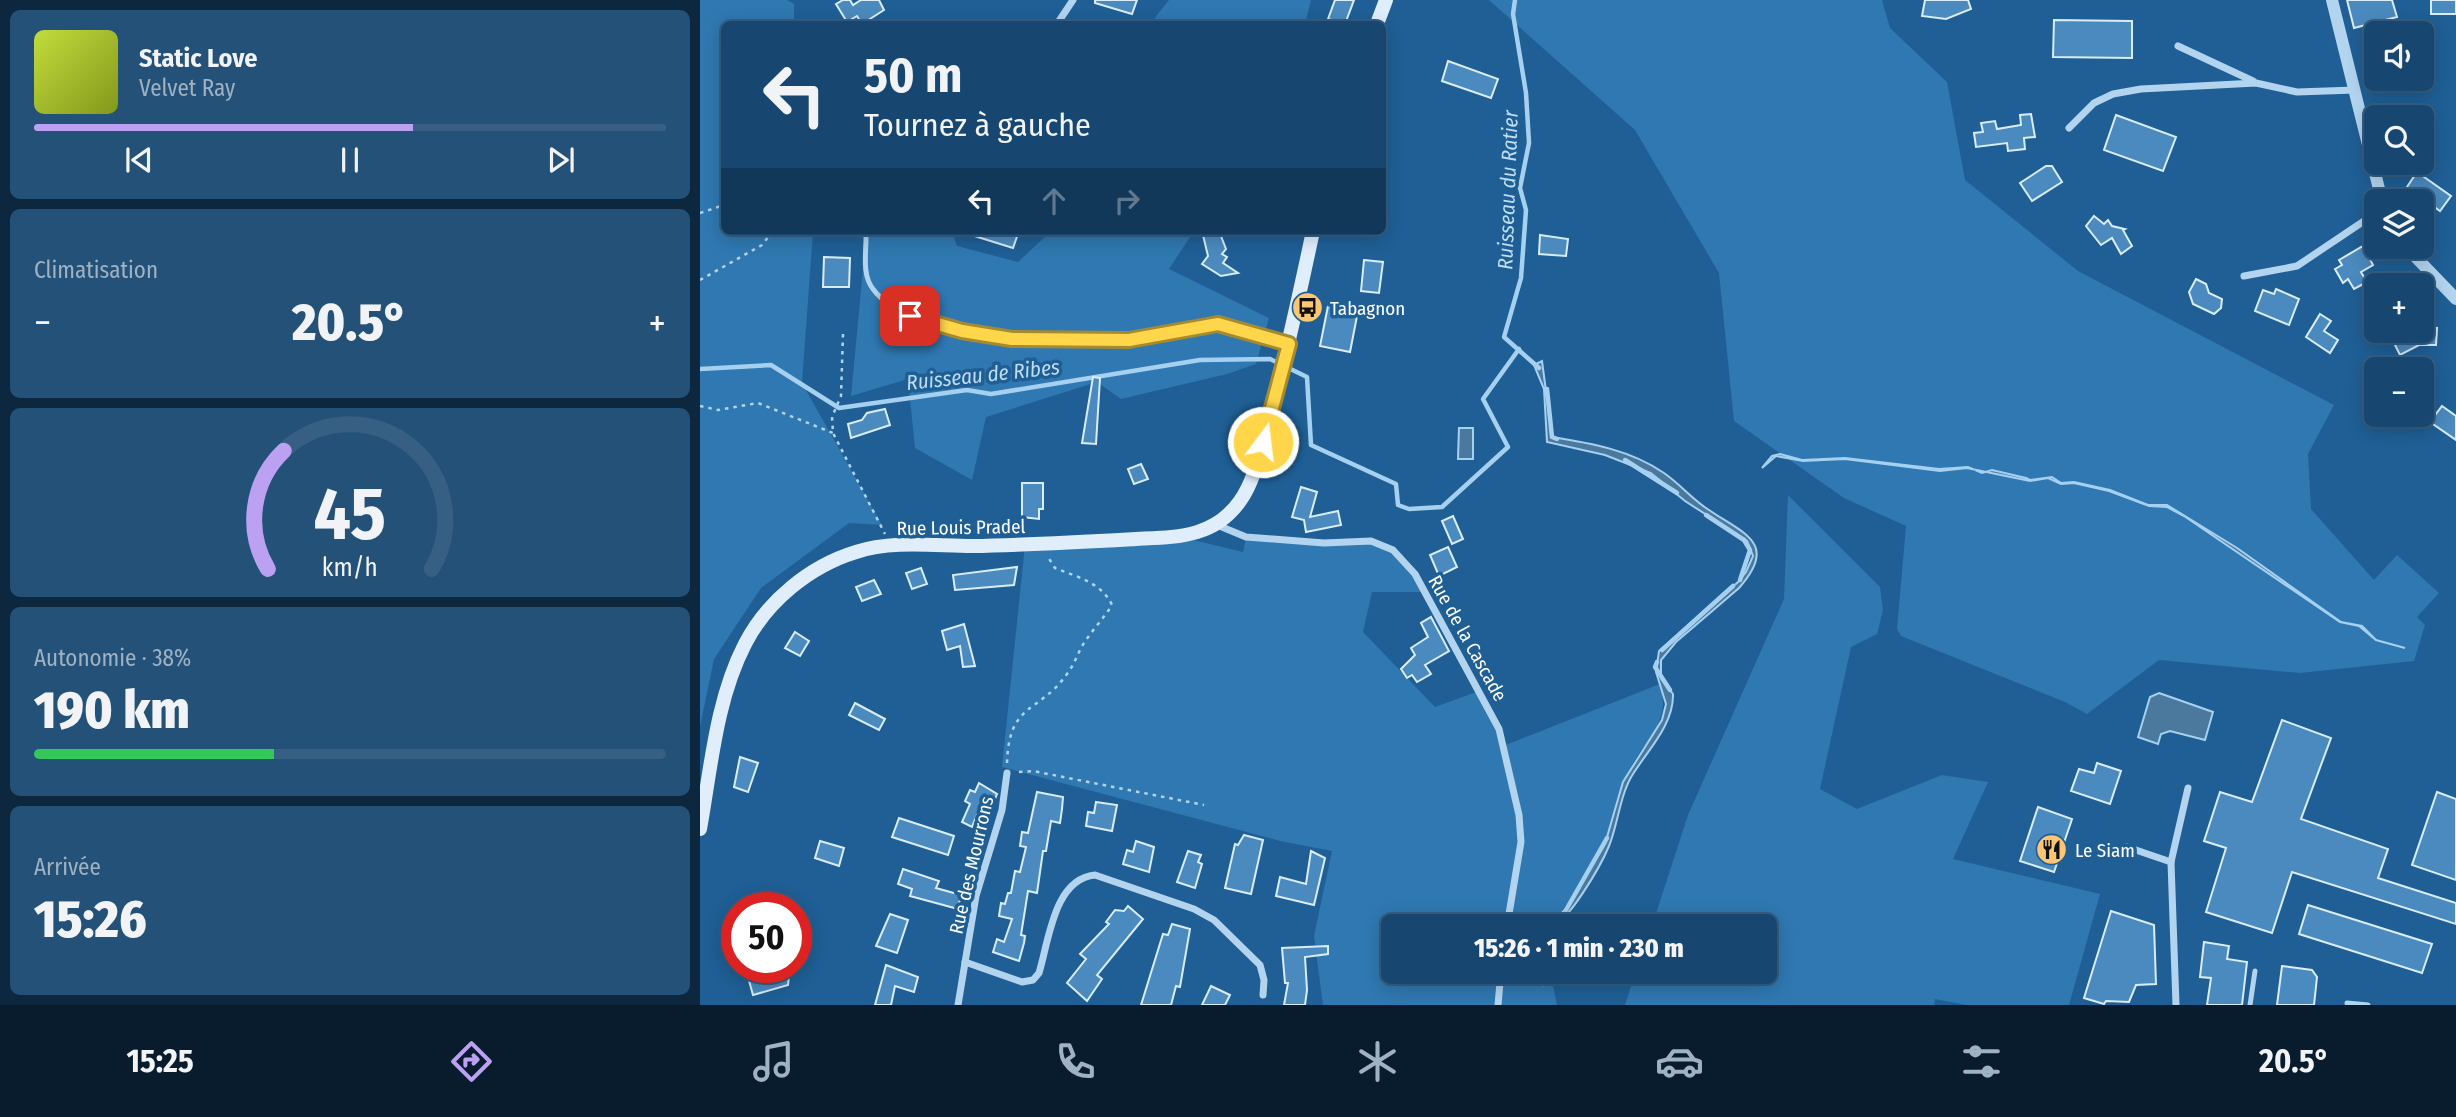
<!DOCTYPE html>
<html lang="fr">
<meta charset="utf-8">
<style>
body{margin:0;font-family:"Fira Sans Condensed",sans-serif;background:#245178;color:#f1f3f6;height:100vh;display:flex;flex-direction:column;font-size:26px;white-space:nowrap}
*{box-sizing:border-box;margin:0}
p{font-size:23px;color:#9eb2c3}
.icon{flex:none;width:38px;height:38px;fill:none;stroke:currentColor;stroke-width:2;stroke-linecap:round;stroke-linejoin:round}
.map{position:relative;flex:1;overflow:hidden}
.panel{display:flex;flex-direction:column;gap:10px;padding:10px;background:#0d273e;width:700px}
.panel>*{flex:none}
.guide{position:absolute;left:21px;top:21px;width:665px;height:214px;border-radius:10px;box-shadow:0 4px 18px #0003,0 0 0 2px #365f83;background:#174770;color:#f1f3f6;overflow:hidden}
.tools{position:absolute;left:1664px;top:21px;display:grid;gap:14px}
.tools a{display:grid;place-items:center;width:70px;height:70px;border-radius:10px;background:#174770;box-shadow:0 4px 18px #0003,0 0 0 2px #365f83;font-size:35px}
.speed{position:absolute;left:21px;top:892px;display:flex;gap:14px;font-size:35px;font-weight:700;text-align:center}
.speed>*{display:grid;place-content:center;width:91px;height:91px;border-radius:50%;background:#174770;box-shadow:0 4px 18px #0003,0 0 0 2px #365f83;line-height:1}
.speed .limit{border:10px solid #d22;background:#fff;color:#111}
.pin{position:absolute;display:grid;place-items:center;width:60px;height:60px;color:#fff;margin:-30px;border-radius:14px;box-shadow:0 4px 10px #0006}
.me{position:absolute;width:77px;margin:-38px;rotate:15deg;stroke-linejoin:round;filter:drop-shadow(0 0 5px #0008)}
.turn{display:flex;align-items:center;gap:24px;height:147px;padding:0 28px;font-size:32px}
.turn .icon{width:91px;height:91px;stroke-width:2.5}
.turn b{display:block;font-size:49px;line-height:60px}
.lanes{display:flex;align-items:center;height:66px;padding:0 28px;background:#0003;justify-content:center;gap:35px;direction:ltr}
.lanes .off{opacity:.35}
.big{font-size:52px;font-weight:800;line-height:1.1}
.panel .widget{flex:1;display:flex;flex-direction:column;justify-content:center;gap:10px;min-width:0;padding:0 24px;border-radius:10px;background:#245178}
.panel .dial{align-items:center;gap:0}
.dial svg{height:182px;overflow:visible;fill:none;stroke:#365f83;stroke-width:7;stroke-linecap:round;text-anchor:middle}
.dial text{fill:#f1f3f6;stroke:none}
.song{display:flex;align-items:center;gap:21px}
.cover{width:84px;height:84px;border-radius:10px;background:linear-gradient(135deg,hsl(70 70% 55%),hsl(70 70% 35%))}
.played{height:7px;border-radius:4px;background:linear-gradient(90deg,#bca0f2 60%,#365f83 60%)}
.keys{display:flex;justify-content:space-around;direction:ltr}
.heat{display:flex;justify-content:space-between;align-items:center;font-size:38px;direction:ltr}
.charge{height:10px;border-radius:5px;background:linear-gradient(90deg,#34c759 38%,#365f83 0)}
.trip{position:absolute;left:681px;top:914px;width:396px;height:70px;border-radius:10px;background:#174770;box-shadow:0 4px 18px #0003,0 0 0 2px #365f83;font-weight:800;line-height:70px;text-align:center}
.menu{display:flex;height:112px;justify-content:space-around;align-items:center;background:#091c2d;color:#9eb2c3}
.menu .icon{width:49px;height:49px}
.menu .active{color:#bca0f2}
.menu b{font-size:32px;color:#f1f3f6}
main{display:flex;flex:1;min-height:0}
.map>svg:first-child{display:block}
.green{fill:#2f78b1}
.water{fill:#4b789d;stroke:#a6d0f0;stroke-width:2}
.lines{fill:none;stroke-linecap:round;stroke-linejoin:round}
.stream{stroke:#a6d0f0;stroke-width:4.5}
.building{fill:#4b8abe;stroke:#d9ecfa;stroke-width:2}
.path{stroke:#b3d4ef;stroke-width:2.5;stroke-dasharray:3.5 5;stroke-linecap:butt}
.service{stroke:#b3d4ef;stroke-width:5}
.minor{stroke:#b3d4ef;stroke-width:7}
.tertiary{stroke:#b3d4ef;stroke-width:12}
.secondary{stroke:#e0eefb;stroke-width:14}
.route-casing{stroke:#a68a30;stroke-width:18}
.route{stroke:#ffd54a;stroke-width:12}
.labels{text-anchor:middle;stroke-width:7;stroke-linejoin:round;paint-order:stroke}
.poi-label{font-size:19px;fill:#fff;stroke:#1f5f95;text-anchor:start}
.street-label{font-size:19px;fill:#fff;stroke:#1f5f95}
.water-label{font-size:21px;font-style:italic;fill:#bfddf5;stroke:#1f5f95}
</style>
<main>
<section class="panel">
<div class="widget">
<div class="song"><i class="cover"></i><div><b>Static Love</b><p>Velvet Ray</p></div></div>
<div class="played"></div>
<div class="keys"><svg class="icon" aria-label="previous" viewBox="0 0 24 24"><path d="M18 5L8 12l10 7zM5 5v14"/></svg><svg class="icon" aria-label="pause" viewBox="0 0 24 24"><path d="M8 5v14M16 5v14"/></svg><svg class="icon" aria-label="next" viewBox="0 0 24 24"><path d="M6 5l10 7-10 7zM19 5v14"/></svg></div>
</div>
<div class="widget"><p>Climatisation</p>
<div class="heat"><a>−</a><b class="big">20.5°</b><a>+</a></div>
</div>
<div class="widget dial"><svg viewBox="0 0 100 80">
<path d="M14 69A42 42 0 1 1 86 69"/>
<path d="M14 69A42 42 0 0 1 21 17" stroke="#bca0f2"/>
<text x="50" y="56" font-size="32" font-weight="700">45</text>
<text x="50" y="72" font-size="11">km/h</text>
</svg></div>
<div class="widget"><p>Autonomie · 38%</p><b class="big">190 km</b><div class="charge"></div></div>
<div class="widget"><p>Arrivée</p><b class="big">15:26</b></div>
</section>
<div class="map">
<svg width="1756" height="1005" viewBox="0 0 1756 1005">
<rect width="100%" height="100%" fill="#1f5f95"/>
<g class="green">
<polygon points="0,0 87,0 94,4 94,24 24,24 24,231 252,231 257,246 318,262 347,235 331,231 494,231 469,269 569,318 556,364 527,374 421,399 397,382 286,417 272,480 215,448 208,379 151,396 166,238 113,232 102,383 182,525 149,523 61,588 14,659 0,727"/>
<polygon points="469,0 611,0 605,24 450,24"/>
<polygon points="789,0 1182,0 1190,28 1247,82 1265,180 1378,271 1634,405 1608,454 1611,509 1674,580 1697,555 1739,593 1717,617 1725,625 1714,661 1600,673 1459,660 1387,714 1365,702 1201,636 1197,629 1206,526 1144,498 1034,421 1019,273 935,130"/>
<polygon points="1088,495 1180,587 1183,610 1177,634 1151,647 1120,789 1157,809 1242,775 1288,782 1253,859 1400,894 1369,1005 1266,1005 1235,999 1234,1005 925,1005 936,971 1064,971 1064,926 952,926 988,815 1084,599"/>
<path d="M546,537L671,541L693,550L726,592H672L663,632L735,707L779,691L803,746L960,684C972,727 943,738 929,772C920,792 915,813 907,834C894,867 873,898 850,926H693V971H850L857,1005H623L614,936L632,851L580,841L302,767L325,545L485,538L543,552Z"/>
</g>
<g class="water">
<path d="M842,361L852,437C890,443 931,450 964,473C980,484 993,500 1009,510C1044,534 1079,543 1039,588L976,642L961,660V678L973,694C974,724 948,750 933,774C920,794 918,824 909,846C902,863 867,926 850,926L868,906L905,844L923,782L962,720L966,704L956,672L959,651L1038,582L1046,572L1053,556L1047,541L985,501L951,473L905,455L847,442L844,389L834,365Z"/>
<polygon points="759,428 773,428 773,459 758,459"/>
<polygon points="1080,454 1102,460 1145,458 1239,469 1268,467 1282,473 1292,470 1326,478 1330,480 1352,477 1361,483 1374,482 1410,490 1448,505 1467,505 1537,548 1641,622 1662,626 1676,640 1705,648 1676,640 1659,626 1640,622 1484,516 1467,507 1449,506 1409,491 1374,483 1361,484 1348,478 1330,481 1267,468 1240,471 1145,459 1103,461 1076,456 1062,468 1072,456"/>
<polygon points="1459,693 1513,712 1505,740 1470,731 1461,734 1458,744 1438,737 1450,697"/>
</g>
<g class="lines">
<g class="stream">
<polyline points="815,0 813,14 826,93 829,143 820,188 826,210 821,278 804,337 839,368"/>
<polyline points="0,369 71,365 139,408 267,390 291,394 500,360 570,359 607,377 611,445 696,484 698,505 709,509 742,507 808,447 783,399 819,349"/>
<polyline points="847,389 852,437 857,439"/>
<polyline points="925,460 977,493"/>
<polyline points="1006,515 1044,540 1050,550 1040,580"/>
<polyline points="962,650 1033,586"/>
<polyline points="957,662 955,667 970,690"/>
<polyline points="866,910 907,838"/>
<polyline points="843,984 848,971"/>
</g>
</g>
<g class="building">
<polygon points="143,0 150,0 153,5 161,0 179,0 184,10 162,24 157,16 147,22 136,4"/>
<polygon points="395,0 437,0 432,14 395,3"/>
<polygon points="635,0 654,0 645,24 628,19"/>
<polygon points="1225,0 1268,0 1271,9 1246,19 1222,16"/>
<polygon points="1647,0 1692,0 1697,17 1654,28"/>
<rect x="1731" y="0" width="25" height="14"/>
<polygon points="1354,20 1432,21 1432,58 1353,57"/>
<polygon points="748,61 798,79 791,98 742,81"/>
<polygon points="1331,114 1335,137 1324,138 1325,149 1308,151 1307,143 1276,147 1274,133 1283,132 1281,123 1295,121 1297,129 1321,125 1320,115"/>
<polygon points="1416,115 1476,137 1463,171 1404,150"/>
<polygon points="1346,166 1352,166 1362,182 1332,201 1320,183"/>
<polygon points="1717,172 1751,196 1740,211 1707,187"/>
<polygon points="1394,216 1404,224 1408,220 1412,226 1425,229 1423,230 1432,246 1421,254 1412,238 1401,245 1386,226"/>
<polygon points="268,231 319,231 313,248 268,234"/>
<polygon points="502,231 519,231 526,249 522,254 527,257 523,263 538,273 521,276 502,264 508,256"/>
<polygon points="840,235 868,239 866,256 839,254"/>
<polygon points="1663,246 1673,265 1661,272 1667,282 1654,289 1648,279 1643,283 1635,269 1642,265 1639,260"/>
<polygon points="124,257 150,258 149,287 123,287"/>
<polygon points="664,260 683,262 679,293 661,291"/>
<polygon points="1496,279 1506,284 1509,293 1522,299 1521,308 1514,314 1493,304 1489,292"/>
<polygon points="1576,289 1599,299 1589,325 1555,311 1563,290 1574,294"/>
<polygon points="628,306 658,311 650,352 620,346"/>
<polygon points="1620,314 1631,321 1624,331 1638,340 1630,353 1606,337"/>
<polygon points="1722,327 1737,328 1736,345 1719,345 1700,355 1692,339 1708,331 1722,331"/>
<polygon points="393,377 400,378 396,444 382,443"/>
<polygon points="1742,406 1756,416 1756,440 1730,422"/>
<polygon points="185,409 190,425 151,438 148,424 162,420 167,413"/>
<polygon points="441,464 448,479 434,484 428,469"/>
<polygon points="322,483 343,483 343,509 339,509 339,519 322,517"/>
<polygon points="601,487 617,492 610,517 638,511 641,525 606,532 604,520 592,517"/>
<polygon points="753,516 763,539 752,544 742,521"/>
<polygon points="748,547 757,567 739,576 730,555"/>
<polygon points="317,567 314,585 255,590 253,575"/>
<polygon points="221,568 227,584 212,589 206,573"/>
<polygon points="174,580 181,594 162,601 156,587"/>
<polygon points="731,617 749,651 725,665 731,674 717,682 712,675 707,678 701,669 715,655 711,648 728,637 721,623"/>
<polygon points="264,624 275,666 263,667 260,646 247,650 242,631"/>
<polygon points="95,632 109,641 100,656 85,648"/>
<polygon points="155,703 185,719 179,730 149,715"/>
<polygon points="1582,720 1631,738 1601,819 1688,849 1678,878 1756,903 1756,924 1592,872 1572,933 1506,912 1526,848 1504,841 1520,792 1552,802"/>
<polygon points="40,757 58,763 48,792 34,787"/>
<polygon points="1397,763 1421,771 1410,804 1371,791 1379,769 1394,773"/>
<polygon points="279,783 297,794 287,819 277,815 272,827 262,822 270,804 265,801 270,790 275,792"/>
<polygon points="337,792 363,797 362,809 360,823 351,821 346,851 343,851 337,893 328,891 321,935 325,936 324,943 319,961 293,952 297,939 304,942 312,919 299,916 301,903 305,904 308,893 311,893 315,871 320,872 326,847 320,846 322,832 328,833"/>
<polygon points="1737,792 1756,799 1756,880 1712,865"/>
<polygon points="396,802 417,805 412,831 386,826 388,812 394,813"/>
<polygon points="1338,807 1372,819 1354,872 1320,861"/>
<polygon points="199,818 254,836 248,855 192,837"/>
<polygon points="544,835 563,840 551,894 525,888 535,844 538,845"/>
<polygon points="120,841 144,848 139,866 115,858"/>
<polygon points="436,841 454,847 449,872 423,864 427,850 433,852"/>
<polygon points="488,851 501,855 498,862 502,864 495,888 477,882"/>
<polygon points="611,851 625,858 614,905 576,896 580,877 606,884"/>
<polygon points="203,869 239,881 236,888 261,895 258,909 210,896 212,889 198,884"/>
<polygon points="1608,905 1732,944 1722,973 1599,934"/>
<polygon points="428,906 443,919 397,975 402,979 387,1001 367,983 386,959 380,954 409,924 406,922 415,910 424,911"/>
<polygon points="1411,911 1454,925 1456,984 1436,985 1429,1002 1406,1001 1404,1004 1384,998"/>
<polygon points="190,914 208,920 197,953 176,946"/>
<polygon points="472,924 490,929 480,987 476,986 471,1005 441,1005 463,934 468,935"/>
<polygon points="1504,942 1529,946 1527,959 1547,962 1542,1005 1507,1005 1511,978 1500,977"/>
<polygon points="628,946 628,954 605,957 607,990 605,1005 584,1005 588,983 585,983 582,948"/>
<polygon points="186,965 218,977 214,992 195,986 191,1005 175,1005"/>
<polygon points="1582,966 1612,970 1617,977 1614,1005 1577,1005"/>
<polygon points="65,973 89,976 88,985 53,995 48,977"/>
<polygon points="511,986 530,995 525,1005 502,1005"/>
</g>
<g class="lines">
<g class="path">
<polyline points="0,213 24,205"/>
<polyline points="0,280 62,245 73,231"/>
<polyline points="143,334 141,396 132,417 133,433 185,534"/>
<polyline points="0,406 18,410 58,403 133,433"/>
<path d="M307,763C309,701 339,714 367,674C375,664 378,651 386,640C394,628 404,618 412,605C401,582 377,577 355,568L348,557"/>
<polyline points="319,772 333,771 504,805"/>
</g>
<g class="service">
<path d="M166,238C166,254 162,275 173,289C212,342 371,345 432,339C460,337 487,326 515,324C539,323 565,336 587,343"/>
<polyline points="1647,1003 1668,1005"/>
<polyline points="1550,1005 1555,971"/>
</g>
<g class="minor">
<polyline points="357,24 373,0"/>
<polyline points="1478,46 1553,81"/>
<polyline points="1369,128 1394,103 1413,94 1441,89 1556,83 1597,92 1655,90"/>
<polyline points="1544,276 1597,266 1676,213"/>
<polyline points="517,525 546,537 624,543 671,541 693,550 715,574 799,729 819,815 821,842 807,926"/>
<polyline points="1427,847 1471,862"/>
<path d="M265,962L322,982L333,980L339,973C349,940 354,879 395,875L494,909L514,920L560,965L564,980L563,995"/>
<polyline points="258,1005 276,896 302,810 307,773"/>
<polyline points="798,1005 801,971"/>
<polyline points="1476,1005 1471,862 1488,788"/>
</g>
<g class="tertiary">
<polyline points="1632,0 1682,201"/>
<polyline points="1706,247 1756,299"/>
</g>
<g class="secondary">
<polyline points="677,24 686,0"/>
<path d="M0,829C11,768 16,700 45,644C67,601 110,566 156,552C192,540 236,546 272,546C327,545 381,542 436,539C476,537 514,538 540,501C555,480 560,451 567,427C585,362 599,297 613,231"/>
</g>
</g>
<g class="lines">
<defs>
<polyline id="route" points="210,316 262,331 312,339 429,340 518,324 589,344 563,442"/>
</defs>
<use href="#route" class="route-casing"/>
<use href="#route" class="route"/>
</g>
<defs>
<symbol id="bus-disc" viewBox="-11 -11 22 22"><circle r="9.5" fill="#fcc673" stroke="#1f5f95"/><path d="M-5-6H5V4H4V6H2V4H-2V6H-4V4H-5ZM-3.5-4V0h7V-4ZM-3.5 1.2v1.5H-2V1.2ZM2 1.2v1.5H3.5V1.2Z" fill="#111"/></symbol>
<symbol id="restaurant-disc" viewBox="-11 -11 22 22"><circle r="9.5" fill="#fcc673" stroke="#1f5f95"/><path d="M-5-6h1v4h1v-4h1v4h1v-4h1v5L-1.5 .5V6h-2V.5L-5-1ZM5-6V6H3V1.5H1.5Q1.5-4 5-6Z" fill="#111"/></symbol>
</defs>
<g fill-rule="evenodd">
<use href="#bus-disc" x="590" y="290" width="35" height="35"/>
<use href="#restaurant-disc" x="1334" y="832" width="35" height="35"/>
</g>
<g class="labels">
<g class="poi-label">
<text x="630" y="315">Tabagnon</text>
<text x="1375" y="857">Le Siam</text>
</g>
<g class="street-label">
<text transform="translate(261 527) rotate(-1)" y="7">Rue Louis Pradel</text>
<text transform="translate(768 638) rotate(61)" y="7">Rue de la Cascade</text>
<text transform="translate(271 865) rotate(-77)" y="7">Rue des Mourrons</text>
</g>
<g class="water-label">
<text transform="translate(808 190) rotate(-88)" y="7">Ruisseau du Ratier</text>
<text transform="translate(283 375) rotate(-6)" y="7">Ruisseau de Ribes</text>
</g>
</g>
</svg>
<div class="tools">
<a><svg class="icon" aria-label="sound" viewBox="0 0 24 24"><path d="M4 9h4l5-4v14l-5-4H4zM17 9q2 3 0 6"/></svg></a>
<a><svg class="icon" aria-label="search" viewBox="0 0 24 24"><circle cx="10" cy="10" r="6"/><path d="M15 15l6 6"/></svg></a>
<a><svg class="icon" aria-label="layers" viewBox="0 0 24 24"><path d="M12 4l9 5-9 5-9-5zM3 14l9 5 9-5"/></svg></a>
<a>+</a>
<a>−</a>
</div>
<div class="speed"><div class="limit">50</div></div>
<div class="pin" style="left:210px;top:316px;background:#d93025"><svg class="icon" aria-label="arrive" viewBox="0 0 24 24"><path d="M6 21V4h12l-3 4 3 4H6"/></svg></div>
<svg class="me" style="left:563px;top:442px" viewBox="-20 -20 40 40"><circle r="17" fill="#ffd54a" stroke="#fff" stroke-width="3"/><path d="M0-11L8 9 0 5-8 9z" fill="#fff"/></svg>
<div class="trip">15:26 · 1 min · 230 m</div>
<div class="guide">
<div class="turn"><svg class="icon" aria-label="left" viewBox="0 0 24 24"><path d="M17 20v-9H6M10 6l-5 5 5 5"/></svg><div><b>50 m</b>Tournez à gauche</div></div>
<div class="lanes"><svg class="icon" aria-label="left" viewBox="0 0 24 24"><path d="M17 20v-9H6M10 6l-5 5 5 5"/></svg><svg class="icon off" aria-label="ahead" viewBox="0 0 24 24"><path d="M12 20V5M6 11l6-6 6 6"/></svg><svg class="icon off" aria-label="right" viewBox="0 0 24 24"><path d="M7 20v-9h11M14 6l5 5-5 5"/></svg></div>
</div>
</div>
</main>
<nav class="menu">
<b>15:25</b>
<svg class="icon active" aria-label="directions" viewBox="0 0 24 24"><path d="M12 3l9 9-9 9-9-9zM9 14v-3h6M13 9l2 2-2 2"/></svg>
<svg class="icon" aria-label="music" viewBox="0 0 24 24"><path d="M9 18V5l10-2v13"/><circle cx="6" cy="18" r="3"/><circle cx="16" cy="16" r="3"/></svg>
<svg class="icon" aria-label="phone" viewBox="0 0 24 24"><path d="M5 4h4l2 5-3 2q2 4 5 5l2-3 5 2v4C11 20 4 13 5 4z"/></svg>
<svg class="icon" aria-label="climate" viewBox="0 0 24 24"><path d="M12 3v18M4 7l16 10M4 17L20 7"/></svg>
<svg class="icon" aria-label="car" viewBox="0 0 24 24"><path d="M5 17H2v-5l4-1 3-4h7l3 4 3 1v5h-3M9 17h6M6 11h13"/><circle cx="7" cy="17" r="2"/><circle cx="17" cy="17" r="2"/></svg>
<svg class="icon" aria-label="filters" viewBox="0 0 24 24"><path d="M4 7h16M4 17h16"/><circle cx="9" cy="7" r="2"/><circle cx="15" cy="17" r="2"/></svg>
<b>20.5°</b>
</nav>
